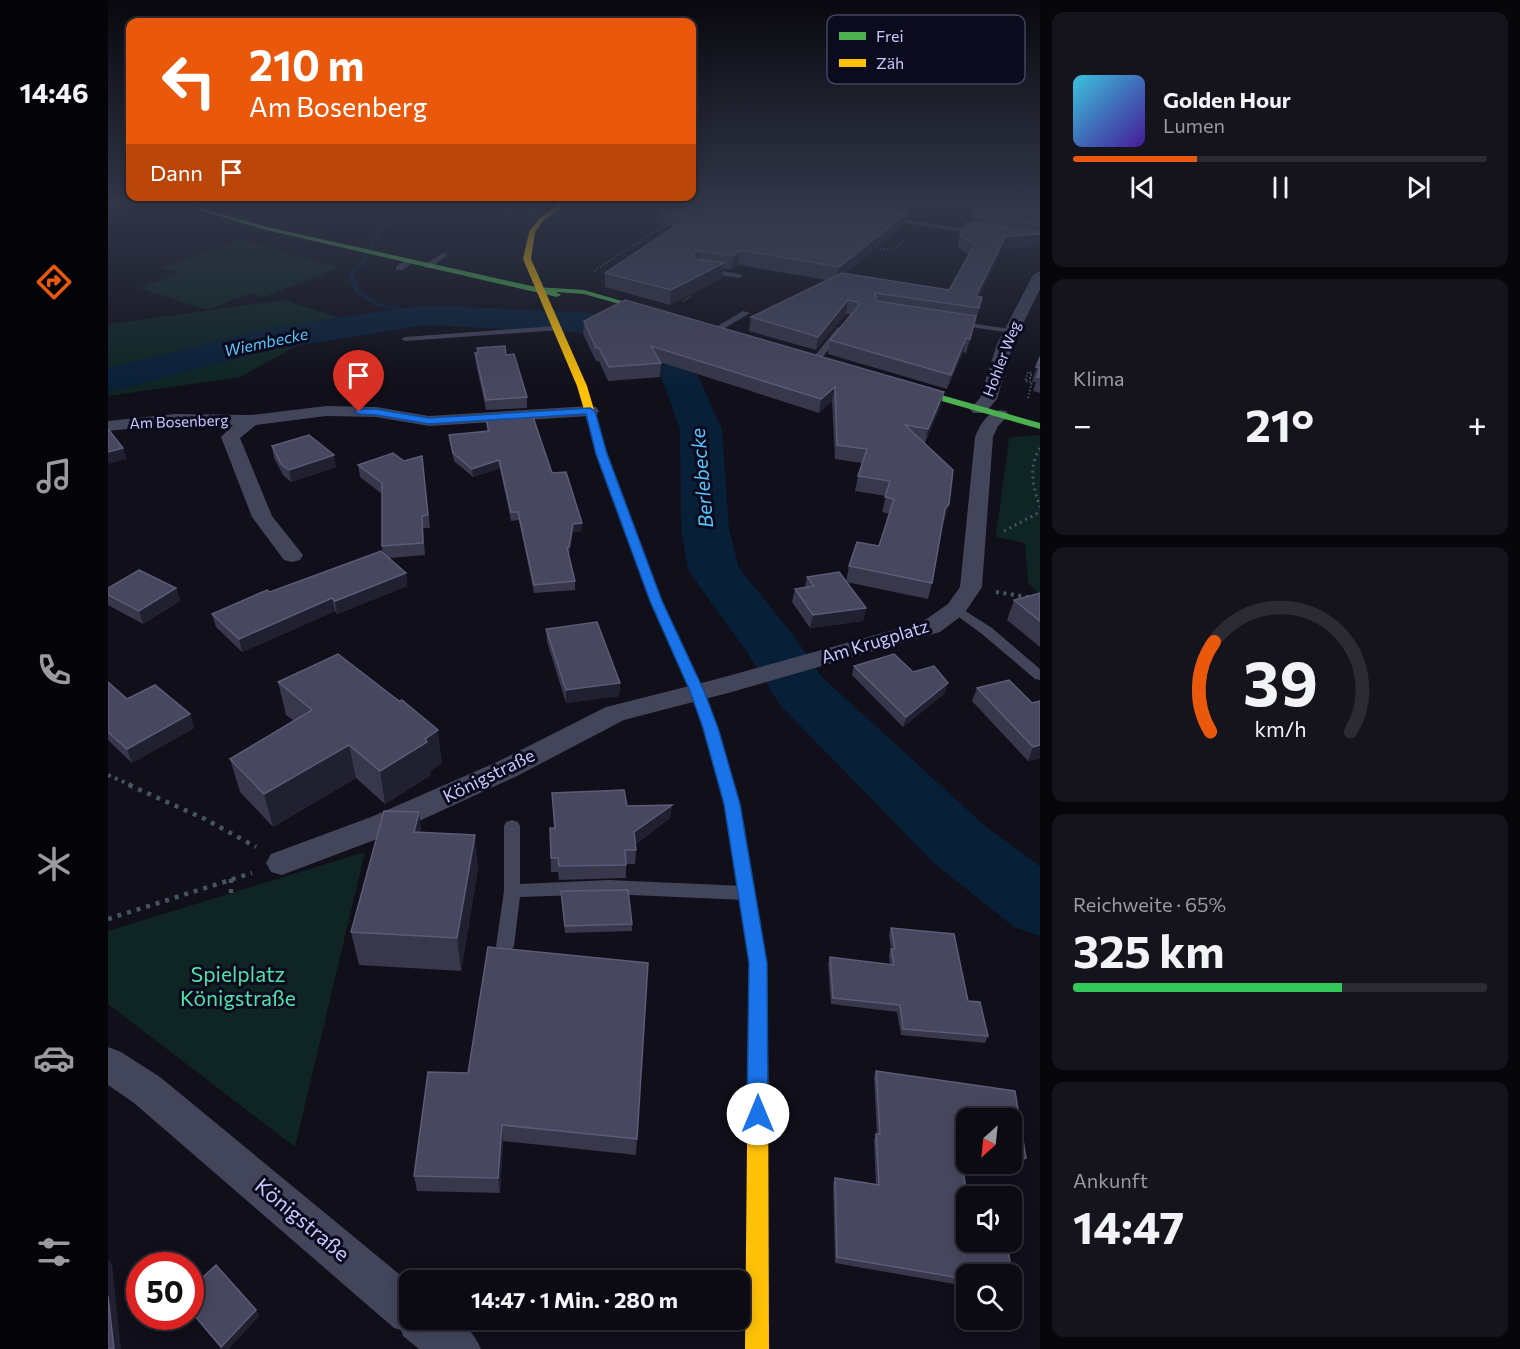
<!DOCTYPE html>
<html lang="de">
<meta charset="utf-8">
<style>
body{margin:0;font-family:Commissioner,sans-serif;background:#15141d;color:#f1f3f6;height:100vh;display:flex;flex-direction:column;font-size:22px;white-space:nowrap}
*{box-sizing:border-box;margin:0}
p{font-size:20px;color:#9a9ba0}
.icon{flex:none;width:33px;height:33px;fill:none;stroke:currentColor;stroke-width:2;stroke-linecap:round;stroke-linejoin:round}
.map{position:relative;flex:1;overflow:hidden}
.details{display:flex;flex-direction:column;gap:12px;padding:12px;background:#07060b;width:480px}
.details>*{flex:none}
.hud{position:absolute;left:18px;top:18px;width:570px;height:183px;border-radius:12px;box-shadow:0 3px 15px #0003,0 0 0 2px #2c2b34;background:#ea580c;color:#fff;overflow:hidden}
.needle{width:39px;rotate:207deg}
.fabs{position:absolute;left:848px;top:1108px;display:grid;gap:12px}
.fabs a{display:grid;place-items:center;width:66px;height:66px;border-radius:12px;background:#0c0b14;box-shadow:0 3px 15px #0003,0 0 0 2px #2c2b34;font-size:30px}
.speed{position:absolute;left:18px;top:1252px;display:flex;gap:12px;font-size:30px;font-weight:700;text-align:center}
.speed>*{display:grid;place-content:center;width:78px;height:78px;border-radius:50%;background:#0c0b14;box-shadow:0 3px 15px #0003,0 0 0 2px #2c2b34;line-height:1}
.speed .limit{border:9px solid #d22;background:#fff;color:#111}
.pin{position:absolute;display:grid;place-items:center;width:51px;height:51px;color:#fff;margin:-62px -26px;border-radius:50% 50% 50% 0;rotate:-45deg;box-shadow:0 0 6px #0007}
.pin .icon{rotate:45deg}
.me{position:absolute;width:66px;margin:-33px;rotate:0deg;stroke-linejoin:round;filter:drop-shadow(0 0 4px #0008)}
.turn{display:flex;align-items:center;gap:21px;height:126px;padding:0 24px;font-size:27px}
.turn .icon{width:78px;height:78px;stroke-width:2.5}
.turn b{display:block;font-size:42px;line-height:51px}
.then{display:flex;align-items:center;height:57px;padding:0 24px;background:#0003;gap:12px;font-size:22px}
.big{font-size:45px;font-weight:700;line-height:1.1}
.details .tile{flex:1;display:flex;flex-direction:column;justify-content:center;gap:9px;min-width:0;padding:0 21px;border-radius:12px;background:#15141d}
.details .dial{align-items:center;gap:0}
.dial svg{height:156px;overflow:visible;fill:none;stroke:#2c2b34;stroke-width:7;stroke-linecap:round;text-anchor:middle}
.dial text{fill:#f1f3f6;stroke:none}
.song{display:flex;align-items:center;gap:18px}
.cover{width:72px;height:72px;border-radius:9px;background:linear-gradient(135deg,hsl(190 70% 55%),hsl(260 70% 35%))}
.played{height:6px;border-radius:3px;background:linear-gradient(90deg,#ea580c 30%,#2c2b34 30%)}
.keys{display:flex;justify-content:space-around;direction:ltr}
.heat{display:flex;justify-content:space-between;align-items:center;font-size:33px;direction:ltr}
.charge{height:9px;border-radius:4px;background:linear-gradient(90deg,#34c759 65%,#2c2b34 0)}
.trip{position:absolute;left:291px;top:1270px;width:351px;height:60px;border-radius:12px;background:#0c0b14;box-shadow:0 3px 15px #0003,0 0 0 2px #2c2b34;font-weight:700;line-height:60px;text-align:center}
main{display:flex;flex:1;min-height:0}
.menu{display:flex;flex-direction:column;width:108px;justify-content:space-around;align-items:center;background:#050408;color:#9a9ba0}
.menu .icon{width:42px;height:42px}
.menu .current{color:#ea580c}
.menu b{font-size:27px;color:#f1f3f6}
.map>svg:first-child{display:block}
.green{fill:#0e2523}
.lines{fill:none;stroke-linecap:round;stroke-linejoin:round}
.stream{fill:#081f38;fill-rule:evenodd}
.river{fill:#081f38;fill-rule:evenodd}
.path-far3{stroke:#445660;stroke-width:2;stroke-dasharray:1.5 2;stroke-linecap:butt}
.path-far2{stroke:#445660;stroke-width:3;stroke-dasharray:2 4;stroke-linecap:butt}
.path-far1{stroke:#445660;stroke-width:4;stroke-dasharray:3 4.5;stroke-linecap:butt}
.path{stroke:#445660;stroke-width:4.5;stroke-dasharray:4 6;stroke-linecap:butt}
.lane{fill:#43455b;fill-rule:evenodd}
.street{fill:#43455b;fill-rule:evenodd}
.fast{fill:#4caf50;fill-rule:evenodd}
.slow{fill:#ffc107;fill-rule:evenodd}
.wall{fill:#38374c}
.shaded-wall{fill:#212030}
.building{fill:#47475f;stroke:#5c5b78;stroke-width:1.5}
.route{fill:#1a73e8;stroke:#114b97;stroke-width:1.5}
.labels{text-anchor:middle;stroke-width:6;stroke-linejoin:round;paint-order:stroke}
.far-street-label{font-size:15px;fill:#c8c9ff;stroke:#0c0b1e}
.far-water-label{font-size:16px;font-style:italic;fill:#56c6ff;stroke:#0c0b1e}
.street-label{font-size:18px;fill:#c8c9ff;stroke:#0c0b1e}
.water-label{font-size:20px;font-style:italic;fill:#56c6ff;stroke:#0c0b1e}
.near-park-label{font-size:21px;fill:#51e2ac;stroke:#0c0b1e}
.near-street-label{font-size:21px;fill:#c8c9ff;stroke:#0c0b1e}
.key{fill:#0c0b1e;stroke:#444462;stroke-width:1.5}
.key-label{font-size:16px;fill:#c8c9ff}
</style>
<main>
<nav class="menu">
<b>14:46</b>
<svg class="icon current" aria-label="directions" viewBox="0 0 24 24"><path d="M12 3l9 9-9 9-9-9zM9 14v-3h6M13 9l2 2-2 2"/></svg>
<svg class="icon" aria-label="music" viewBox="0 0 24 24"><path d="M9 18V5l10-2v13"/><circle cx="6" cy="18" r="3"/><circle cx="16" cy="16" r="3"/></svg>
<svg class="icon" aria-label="phone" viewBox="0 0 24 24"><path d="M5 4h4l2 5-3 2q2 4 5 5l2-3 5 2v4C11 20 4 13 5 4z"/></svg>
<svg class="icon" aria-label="climate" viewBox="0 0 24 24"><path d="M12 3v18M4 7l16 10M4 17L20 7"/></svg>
<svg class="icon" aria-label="car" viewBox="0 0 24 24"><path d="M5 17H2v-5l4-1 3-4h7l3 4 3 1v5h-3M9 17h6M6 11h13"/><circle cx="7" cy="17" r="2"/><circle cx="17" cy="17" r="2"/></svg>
<svg class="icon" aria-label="filters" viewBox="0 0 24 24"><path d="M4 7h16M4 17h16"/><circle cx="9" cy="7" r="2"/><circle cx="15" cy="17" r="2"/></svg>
</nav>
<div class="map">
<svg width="932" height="1349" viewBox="0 0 932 1349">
<rect width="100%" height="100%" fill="#100f1a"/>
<g class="green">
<polygon points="755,201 835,201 798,213"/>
<polygon points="133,240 233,267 156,297 143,293 99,310 31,288 72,273 52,267"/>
<polygon points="175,300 262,327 212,333 132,377 0,396 0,327 2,324"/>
<polygon points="927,435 932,435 932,594 920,583 917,543 888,537 901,438"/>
<polygon points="257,852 187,1147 0,1004 0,931"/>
</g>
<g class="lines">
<polygon class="stream" points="293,201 297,201 275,229 256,264 246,275 252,291 271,303 320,314 320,316 318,317 267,305 247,293 240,275 252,262 270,229"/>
<polygon class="river" points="318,305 482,313 555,332 575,343 614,429 621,529 631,568 686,636 713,676 877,826 932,866 932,936 906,927 827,864 671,704 641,655 580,570 573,529 572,429 546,357 529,348 480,333 318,325 162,350 0,392 0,368 161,328"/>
<g class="path-far3">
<polyline points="553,208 540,212 540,216 546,220 564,223"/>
<polyline points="765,247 784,250 796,241"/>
<polyline points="486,271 555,226 571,226"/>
<polyline points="575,301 583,296"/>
<polyline points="920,398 924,382 917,381 920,372 924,373 922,378 925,378"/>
</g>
<g class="path-far2">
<path d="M932,448C920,467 925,487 932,507"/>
<polyline points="896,531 932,512"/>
</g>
<g class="path-far1">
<polyline points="888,592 932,599"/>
<polyline points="0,775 25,786"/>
</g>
<g class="path">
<polyline points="21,785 97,819 148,847"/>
<polyline points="123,879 123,893"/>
<polyline points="0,919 144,873"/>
</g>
<g class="lane">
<polygon points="216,201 222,201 218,208 206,212 206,210 213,206"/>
<polygon points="780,217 873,231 876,233 873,235 778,220"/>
<polygon points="335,253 340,254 323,268 317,268 317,264"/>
<polygon points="299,260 306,262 294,270 288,270 288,266"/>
<polygon points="598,268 631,274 635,276 631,278 595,272 595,268"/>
<polygon points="635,311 642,313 610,332 603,330"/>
<polygon points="846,321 903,329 907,331 903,333 849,325 846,325"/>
<polygon points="448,326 451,326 451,330 297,341 293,339 297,337"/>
<polygon points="730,327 737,329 714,358 701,361 701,357 708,354"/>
<polygon points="848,605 884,628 932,669 932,680 927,679 874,634 844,612 842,609"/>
<polygon points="404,820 410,822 412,826 412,884 501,880 636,886 642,888 644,893 642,898 636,900 501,894 412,897 406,946 403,951 397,953 391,951 388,946 396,891 396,826 398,822"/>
</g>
<g class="street">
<polygon points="425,201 439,201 424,213 416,213 416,207"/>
<polygon points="932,271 932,289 905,344 889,399 877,413 865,413 862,409 872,398 889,344 925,275"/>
<polygon points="218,406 268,407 321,416 482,406 488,407 491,411 488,415 482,416 321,426 268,417 218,416 148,425 132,438 164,516 195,555 192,560 184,562 176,560 144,517 113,437 125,425 67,424 0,431 0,421 67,414 143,415"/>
<path d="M892,410L898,411L901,415L890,426L885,437L874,587L856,614L832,632L620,693L516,720L409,776L285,833L174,875L163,872L158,863L163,854L263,817L389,762L498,707L609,679L814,622L840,604L852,587L867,437C872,425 878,413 892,410Z"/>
<path d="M0,1047L13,1052L52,1077L302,1283V1320C334,1320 358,1314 373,1349H311L295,1336L293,1330L286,1328L26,1103L0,1085Z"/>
</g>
<g class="fast">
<polygon points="59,201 68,201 159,227 428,287 476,290 562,315 558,317 476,294 448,292 453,295 449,297 158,230"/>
<polygon points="791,383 932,423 932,429 788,388 788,384"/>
<polygon points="492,444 497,447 554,601 596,691 610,728 632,804 659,963 660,1044 657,1050 650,1053 643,1050 640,1044 641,963 616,804 596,728 582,691 542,601 487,447"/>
</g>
<g class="slow">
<polygon points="455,201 462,201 435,221 427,232 423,259 479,386 497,447 492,450 487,447 469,386 415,259 421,232 431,219"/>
<polygon points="650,1035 657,1038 660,1044 661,1349 637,1349 640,1044 643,1038"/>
</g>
</g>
<g class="wall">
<polygon points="340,201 419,201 403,212 357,207 357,203"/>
<polygon points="551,203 797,225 738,273 841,290 861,255 850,247 852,235 862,223 864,215 884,210 932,205 932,246 894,249 871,296 871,310 858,353 855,352 839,389 720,354 722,340 744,314 738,314 708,350 641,331 643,317 719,280 631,265 623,270 615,269 614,278 562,305 497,287 497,273 567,226 550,216"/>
<polygon points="476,321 833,405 817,443 816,443 841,504 837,519 835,522 824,583 820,599 738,582 758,608 755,621 702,628 684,602 687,589 697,587 699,577 738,582 741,566 771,546 782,514 774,512 778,496 747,491 750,476 754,463 727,459 724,401 711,413 552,362 553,363 552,377 500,381 491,361 488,361 475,334"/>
<polygon points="369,348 398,355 419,397 419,408 378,410 368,363 367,353 369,353"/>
<polygon points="932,357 932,393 925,391 928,382 924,382"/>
<polygon points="378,419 444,473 474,531 465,532 461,556 467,581 467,590 426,593 411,520 403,521 392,468 365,477 346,461 342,443 341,435 379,431"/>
<polygon points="164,446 228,467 183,482 175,475 166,458"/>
<polygon points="314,456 322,528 315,528 317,555 281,558 298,573 299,586 229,614 227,611 134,652 108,627 104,614 275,553 274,546 274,494 252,477 250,465 296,461"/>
<polygon points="0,588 68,588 72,601 35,624 0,605"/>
<polygon points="932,593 932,647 899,620 906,600"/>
<polygon points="438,629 512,683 511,696 458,703 439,642"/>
<polygon points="746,666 805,672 837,693 795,727 744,675"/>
<polygon points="0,682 19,699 82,714 86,728 24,763 0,740"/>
<polygon points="170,682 334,763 322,771 323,775 277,804 248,778 165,827 132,792 122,759 186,721 178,715"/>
<polygon points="869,688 924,703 932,701 932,758 920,761 864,701"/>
<polygon points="444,793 519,806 564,805 562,818 528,844 528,850 527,864 518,864 518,878 451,880 450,872 443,872 442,828 446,828"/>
<polygon points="311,812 313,832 370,868 353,971 251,965 243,932"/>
<polygon points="453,891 524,924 524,931 457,933"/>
<polygon points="783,928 860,1001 880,1036 877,1043 793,1035 789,1012 723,1004 720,964 722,957 782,964 781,955 783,949 781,935"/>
<polygon points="540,963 528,1155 395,1141 392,1193 309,1191 306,1176 360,1073"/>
<polygon points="768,1071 907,1091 918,1158 914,1164 903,1162 903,1119 858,1119 858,1155 853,1154 859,1197 858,1242 899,1242 906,1288 903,1292 903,1275 858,1275 858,1286 727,1263 725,1184 727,1178 768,1184 766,1140 768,1134 769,1134 766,1077"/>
<polygon points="82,1289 148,1310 151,1316 120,1349 114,1349 82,1311"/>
</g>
<g class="shaded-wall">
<polygon points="411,201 419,201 403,212 403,207"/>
<polygon points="800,212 797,225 728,282 731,267"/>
<polygon points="932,234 932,246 894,249 865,309 868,296 897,237"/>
<polygon points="632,250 631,265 623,270 625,256"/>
<polygon points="591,251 590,265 585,254"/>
<polygon points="616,263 614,278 562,305 563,290"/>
<polygon points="740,300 738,314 708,350 710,337"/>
<polygon points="858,338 855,352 839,389 843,375"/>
<polygon points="727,387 724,401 711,413 713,399"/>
<polygon points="836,392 833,405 817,443 820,429"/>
<polygon points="15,448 19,459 0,464 0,452"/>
<polygon points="226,455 228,467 183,482 181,470"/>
<polygon points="391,460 392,468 365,477 364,469"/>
<polygon points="841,504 837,519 833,524 837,509"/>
<polygon points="474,523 474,531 465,532 461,556 461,547 465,524"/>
<polygon points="298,573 299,586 229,614 227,601"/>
<polygon points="68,588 72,601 35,624 31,611"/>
<polygon points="224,598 227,611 134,652 131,639"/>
<polygon points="758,608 755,621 702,628 705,615"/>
<polygon points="512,683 511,696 458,703 458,690"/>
<polygon points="840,683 837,693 795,727 798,717"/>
<polygon points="82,714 86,728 24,763 19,749"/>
<polygon points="330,730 334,763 322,771 323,775 277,804 272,771"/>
<polygon points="241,745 248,778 165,827 156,794"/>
<polygon points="932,745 932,758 920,761 925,747"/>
<polygon points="564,805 562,818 525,846 526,832"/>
<polygon points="311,812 315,845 306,832"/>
<polygon points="367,835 370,868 353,971 349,938"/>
<polygon points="394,1125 395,1141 392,1193 390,1178"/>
<polygon points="0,1259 4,1264 13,1349 6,1349 0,1296"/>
<polygon points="148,1310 151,1316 120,1349 115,1349 113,1347"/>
</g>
<g class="building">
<polygon points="358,201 411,201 403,207 357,202"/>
<polygon points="564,201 731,201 800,212 731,267 632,250 625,256 591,251 585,254 588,259 616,263 563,290 497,273 578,219 551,203"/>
<polygon points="887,202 932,205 932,225 864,215 867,209 884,210"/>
<polygon points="860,222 932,232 932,234 897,237 868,296 874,297 871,308 767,293 768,301 868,316 862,339 858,338 843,375 722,340 751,305 750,302 740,300 710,337 643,317 734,273 841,290 867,244 852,235"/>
<polygon points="517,300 836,392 820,429 797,425 845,470 841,504 837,509 824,583 741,566 749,542 771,546 786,499 777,497 782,481 750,476 759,449 729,445 727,387 713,399 543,346 553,363 501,367 491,348 488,348 476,321"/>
<polygon points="397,346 398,355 406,354 419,397 378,400 367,353 370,353 369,348"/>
<polygon points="932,357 932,377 929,377 932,368 928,367"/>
<polygon points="424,414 444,473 458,472 474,523 465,524 461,547 459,548 467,581 426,585 410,512 403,512 391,460 364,469 345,453 341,435 381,431 378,419 381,417"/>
<polygon points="0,429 15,448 0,452"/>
<polygon points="201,435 226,455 181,470 173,464 164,446"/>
<polygon points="285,453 296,461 314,456 320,515 314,516 315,543 274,546 274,483 250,465"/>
<polygon points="273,551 298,573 227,601 224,598 131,639 104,614 159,590 162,592"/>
<polygon points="31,570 68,588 31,611 0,595 0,588"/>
<polygon points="731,572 758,608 705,615 687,589 706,586 699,577"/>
<polygon points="932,593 932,621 906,600"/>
<polygon points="489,622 512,683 458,690 438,629"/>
<polygon points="230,654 291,701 294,700 330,730 317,739 319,742 272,771 241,745 156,794 122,759 204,710 170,682"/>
<polygon points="786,654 805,672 826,666 840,683 798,717 746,666"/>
<polygon points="901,680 924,703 932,701 932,745 925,747 869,688"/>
<polygon points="0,682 19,699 47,685 82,714 19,749 0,732"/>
<polygon points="516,790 519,806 564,805 526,832 528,850 517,850 518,865 451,866 450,858 443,858 442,828 447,828 444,793"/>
<polygon points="276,811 311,812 306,832 367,835 349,938 243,932"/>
<polygon points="520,890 524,924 457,926 453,891"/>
<polygon points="783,928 846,934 860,1001 872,1002 880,1036 795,1029 792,1005 725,998 722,957 786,965 783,949 787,949"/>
<polygon points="380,947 540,963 529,1139 394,1125 390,1178 306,1176 320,1072 360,1073"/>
<polygon points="768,1071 907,1091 918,1158 903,1155 903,1119 858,1119 858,1148 852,1147 859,1197 858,1242 899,1242 906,1288 903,1287 903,1275 858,1275 858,1279 729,1257 727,1178 771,1185 768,1134 772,1134"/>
<polygon points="108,1265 148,1310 113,1347 82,1310 82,1289"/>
<polygon points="0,1296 6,1349 0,1349"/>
</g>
<linearGradient id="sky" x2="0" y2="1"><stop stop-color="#09080e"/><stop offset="0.52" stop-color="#313749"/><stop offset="1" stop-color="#313749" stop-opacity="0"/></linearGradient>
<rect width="932" height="390" fill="url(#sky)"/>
<polygon class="route" points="482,408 487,411 499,454 554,601 596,691 610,728 632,804 659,963 660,1114 657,1121 650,1124 642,1121 639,1114 641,963 616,804 595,728 582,691 542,601 488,454 478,414 321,424 268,415 251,414 246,412 251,409 268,409 321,418"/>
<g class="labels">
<g class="far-street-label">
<text transform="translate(894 359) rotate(-69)" y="5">Hohler Weg</text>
<text transform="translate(71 422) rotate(-2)" y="5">Am Bosenberg</text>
</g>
<g class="far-water-label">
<text transform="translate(158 342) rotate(-12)" y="6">Wiembecke</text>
</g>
<g class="street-label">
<text transform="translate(767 642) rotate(-17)" y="6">Am Krugplatz</text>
<text transform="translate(381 776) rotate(-26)" y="6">Königstraße</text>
</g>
<g class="water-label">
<text transform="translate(594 478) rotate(-95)" y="7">Berlebecke</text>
</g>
<g class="near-park-label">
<text x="130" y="982">Spielplatz<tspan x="130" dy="24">Königstraße</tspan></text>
</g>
<g class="near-street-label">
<text transform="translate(194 1220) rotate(40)" y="7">Königstraße</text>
</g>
</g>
<rect x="719" y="15" width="198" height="69" rx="9" class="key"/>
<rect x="731" y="32" width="27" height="8" fill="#4caf50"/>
<rect x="731" y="59" width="27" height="8" fill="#ffc107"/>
<g class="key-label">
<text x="768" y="42">Frei</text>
<text x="768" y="69">Zäh</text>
</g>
</svg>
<div class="fabs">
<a><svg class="needle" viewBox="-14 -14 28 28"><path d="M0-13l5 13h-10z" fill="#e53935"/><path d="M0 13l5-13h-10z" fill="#9a9ba0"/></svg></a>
<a><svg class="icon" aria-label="sound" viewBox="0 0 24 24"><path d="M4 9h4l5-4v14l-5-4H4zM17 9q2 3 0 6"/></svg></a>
<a><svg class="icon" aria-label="search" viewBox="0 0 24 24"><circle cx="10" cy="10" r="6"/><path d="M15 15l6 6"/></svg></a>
</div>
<div class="speed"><div class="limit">50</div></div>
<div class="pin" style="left:251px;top:412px;background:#d93025"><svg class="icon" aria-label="arrive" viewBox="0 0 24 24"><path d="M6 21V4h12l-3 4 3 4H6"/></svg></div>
<svg class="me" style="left:650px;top:1114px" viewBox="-20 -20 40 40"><circle r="19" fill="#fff"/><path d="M0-13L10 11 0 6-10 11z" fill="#1a73e8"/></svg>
<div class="trip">14:47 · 1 Min. · 280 m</div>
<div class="hud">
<div class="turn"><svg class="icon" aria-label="left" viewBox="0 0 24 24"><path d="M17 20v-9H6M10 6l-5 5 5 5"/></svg><div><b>210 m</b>Am Bosenberg</div></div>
<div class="then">Dann<svg class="icon" aria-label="arrive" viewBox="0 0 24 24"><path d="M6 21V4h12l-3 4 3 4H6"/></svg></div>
</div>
</div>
<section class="details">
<div class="tile">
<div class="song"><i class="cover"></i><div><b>Golden Hour</b><p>Lumen</p></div></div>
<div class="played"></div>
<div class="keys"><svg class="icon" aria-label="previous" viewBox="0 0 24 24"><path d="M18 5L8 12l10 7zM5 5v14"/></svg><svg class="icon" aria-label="pause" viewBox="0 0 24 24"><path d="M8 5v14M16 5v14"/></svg><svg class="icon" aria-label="next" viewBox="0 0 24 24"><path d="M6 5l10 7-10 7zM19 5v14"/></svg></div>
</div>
<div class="tile"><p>Klima</p>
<div class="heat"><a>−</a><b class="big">21°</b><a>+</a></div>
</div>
<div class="tile dial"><svg viewBox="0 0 100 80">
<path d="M14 69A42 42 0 1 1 86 69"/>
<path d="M14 69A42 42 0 0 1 16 23" stroke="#ea580c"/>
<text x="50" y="56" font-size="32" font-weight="700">39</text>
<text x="50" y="72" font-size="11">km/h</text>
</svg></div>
<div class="tile"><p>Reichweite · 65%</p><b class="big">325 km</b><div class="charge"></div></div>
<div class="tile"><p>Ankunft</p><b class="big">14:47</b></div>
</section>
</main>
